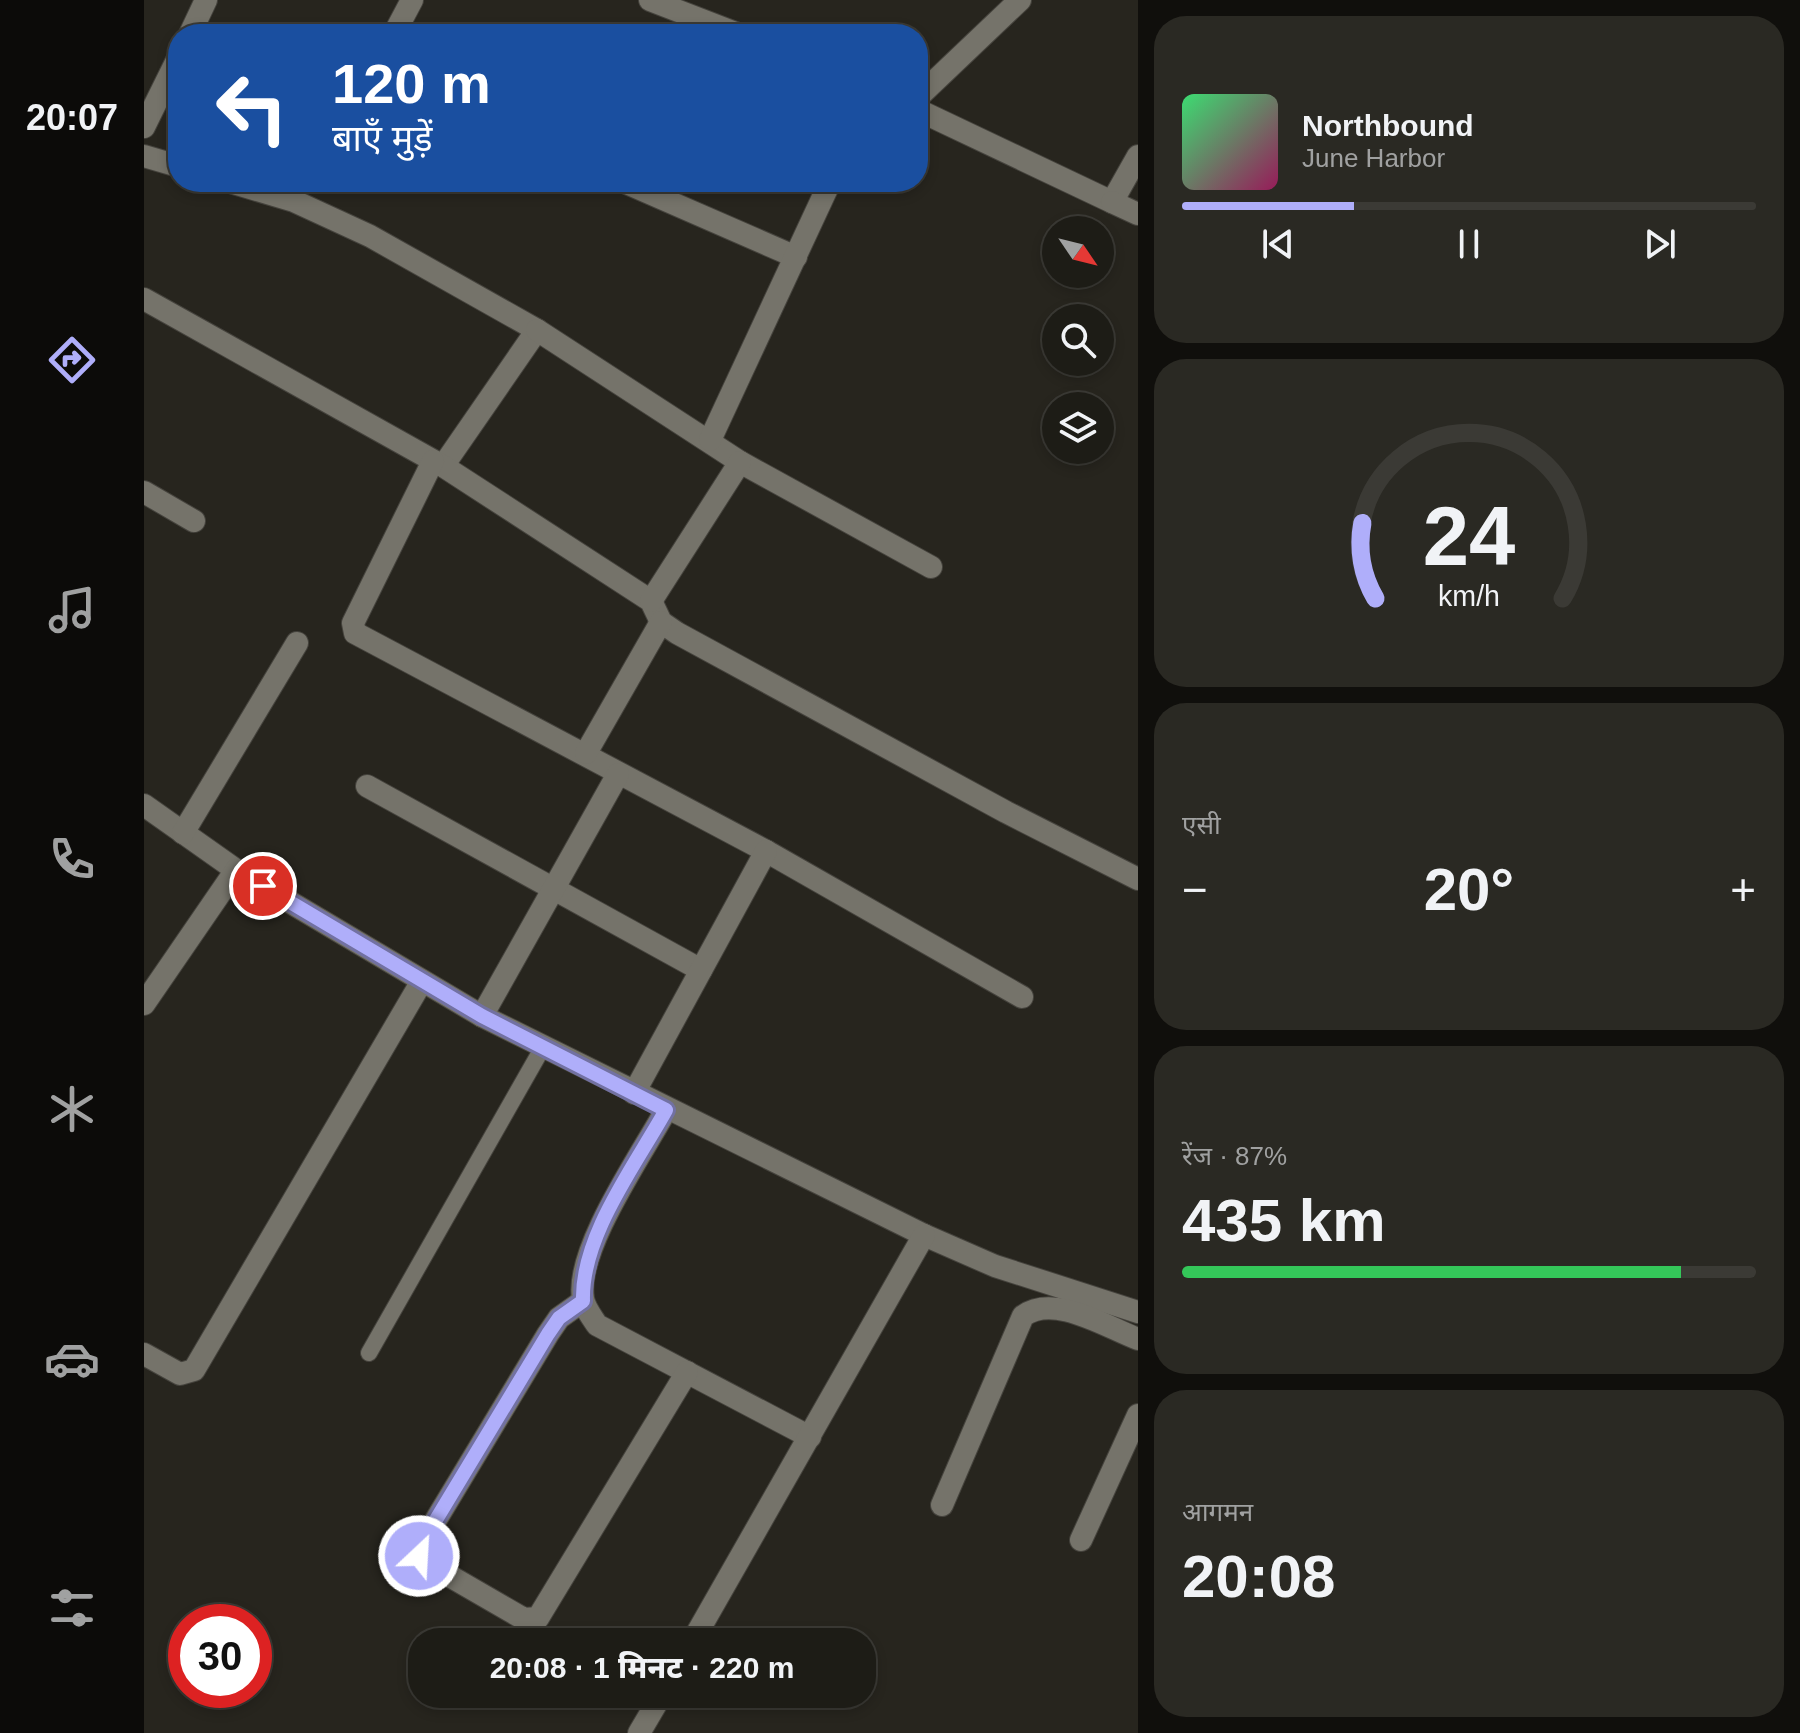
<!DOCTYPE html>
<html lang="hi">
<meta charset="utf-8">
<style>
body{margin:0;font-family:Helvetica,"Noto Sans Devanagari",sans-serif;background:#2a2923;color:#f1f3f6;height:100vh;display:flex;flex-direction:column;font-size:30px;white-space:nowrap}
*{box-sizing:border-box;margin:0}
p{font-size:26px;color:#a0a1a1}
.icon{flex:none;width:44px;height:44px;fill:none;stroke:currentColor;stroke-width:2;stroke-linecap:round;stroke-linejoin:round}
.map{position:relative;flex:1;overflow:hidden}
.drawer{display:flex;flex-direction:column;gap:16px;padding:16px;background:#100f0c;width:662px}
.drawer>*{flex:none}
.banner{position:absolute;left:24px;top:24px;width:760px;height:168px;border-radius:32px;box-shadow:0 4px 12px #0003,0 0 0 2px #3b3a35;background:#1a4fa0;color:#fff;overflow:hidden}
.needle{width:52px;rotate:125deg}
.buttons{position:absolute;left:898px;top:216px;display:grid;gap:16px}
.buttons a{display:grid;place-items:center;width:72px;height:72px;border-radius:50%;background:#1d1c16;box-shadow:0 4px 12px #0003,0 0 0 2px #3b3a35;font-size:40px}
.speed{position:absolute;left:24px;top:1604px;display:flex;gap:16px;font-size:40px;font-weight:700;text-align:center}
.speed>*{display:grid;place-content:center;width:104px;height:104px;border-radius:50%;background:#1d1c16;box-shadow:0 4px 12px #0003,0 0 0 2px #3b3a35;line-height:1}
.speed .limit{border:12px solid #d22;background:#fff;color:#111}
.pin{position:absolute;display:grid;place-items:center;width:68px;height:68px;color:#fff;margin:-34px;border:4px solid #fff;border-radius:50%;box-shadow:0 2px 8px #0007}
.me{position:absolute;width:88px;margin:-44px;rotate:25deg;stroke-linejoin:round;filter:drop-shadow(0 0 6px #0008)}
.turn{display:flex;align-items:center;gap:28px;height:168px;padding:0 32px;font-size:36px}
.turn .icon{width:104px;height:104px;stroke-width:2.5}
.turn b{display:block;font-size:56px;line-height:68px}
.big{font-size:60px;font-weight:800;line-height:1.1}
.drawer .widget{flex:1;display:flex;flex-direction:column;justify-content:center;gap:12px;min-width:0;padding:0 28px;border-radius:32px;background:#2a2923}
.drawer .dial{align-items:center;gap:0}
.dial svg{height:208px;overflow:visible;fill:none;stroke:#3b3a35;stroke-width:7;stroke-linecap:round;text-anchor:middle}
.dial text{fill:#f1f3f6;stroke:none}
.song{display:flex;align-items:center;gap:24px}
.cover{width:96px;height:96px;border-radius:12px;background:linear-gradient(135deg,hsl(140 70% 55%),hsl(330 70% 35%))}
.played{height:8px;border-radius:4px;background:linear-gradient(90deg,#afaefa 30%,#3b3a35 30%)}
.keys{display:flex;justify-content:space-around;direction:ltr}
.heat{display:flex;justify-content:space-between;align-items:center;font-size:44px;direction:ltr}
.charge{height:12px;border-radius:6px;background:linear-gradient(90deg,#34c759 87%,#3b3a35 0)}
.trip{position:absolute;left:264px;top:1628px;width:468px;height:80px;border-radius:32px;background:#1d1c16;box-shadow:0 4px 12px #0003,0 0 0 2px #3b3a35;font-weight:800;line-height:80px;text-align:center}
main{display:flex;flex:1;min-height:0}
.tab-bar{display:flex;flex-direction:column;width:144px;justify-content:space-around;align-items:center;background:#0c0b09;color:#a0a1a1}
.tab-bar .icon{width:56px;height:56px}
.tab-bar .active{color:#afaefa}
.tab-bar b{font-size:36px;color:#f1f3f6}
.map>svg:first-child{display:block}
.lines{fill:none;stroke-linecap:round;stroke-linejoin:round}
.service-casing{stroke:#45433d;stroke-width:18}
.minor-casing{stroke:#45433d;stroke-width:24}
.service{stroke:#75736a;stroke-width:16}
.minor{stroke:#75736a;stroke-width:22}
.route-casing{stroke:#7271a2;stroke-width:20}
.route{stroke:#afaefa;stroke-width:14}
</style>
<main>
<nav class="tab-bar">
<b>20:07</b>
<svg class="icon active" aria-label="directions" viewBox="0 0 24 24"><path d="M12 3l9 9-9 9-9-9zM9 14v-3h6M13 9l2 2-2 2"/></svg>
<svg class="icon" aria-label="music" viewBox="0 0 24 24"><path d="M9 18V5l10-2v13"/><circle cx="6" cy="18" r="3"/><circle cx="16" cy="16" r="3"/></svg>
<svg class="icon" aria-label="phone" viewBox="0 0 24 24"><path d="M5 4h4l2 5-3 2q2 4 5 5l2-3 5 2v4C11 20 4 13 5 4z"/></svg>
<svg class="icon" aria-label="climate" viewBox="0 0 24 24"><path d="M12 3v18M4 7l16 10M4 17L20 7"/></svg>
<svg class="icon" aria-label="car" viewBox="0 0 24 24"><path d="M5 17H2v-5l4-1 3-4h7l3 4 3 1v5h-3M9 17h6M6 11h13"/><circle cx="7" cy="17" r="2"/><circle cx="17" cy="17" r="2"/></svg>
<svg class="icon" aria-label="filters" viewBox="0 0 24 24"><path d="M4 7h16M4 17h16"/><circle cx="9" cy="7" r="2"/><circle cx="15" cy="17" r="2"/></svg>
</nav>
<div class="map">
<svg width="994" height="1733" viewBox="0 0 994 1733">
<rect width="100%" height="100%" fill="#27251e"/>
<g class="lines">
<defs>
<polyline id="service" points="225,1353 399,1047"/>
<g id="minor">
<polyline points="506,0 594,34"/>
<polyline points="46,34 62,0"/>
<polyline points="250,34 268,0"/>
<polyline points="774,97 876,0"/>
<polyline points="774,110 968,202 994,156"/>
<polyline points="0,127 34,58"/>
<polyline points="0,156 34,166"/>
<polyline points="86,182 150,201 226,236 393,330 299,466"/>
<polyline points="480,182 652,257"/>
<polyline points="968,202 994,214"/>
<polyline points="0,299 299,466 507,601 517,622 533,633 862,812 994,879"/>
<polyline points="393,330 596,462 787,567"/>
<polyline points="566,440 686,182"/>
<polyline points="289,461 209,623 211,633 622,851 878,997"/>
<polyline points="0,492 50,521"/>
<polyline points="507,601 596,462"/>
<polyline points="442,753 517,622"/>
<polyline points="223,786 557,970"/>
<polyline points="0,805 92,870 338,1016 780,1235 851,1266 994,1312"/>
<polyline points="39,833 153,643"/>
<polyline points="0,1004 92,870"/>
<polyline points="338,1016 474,774"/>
<polyline points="490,1093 622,851"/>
<path d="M522,1110C498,1154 431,1250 439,1298C440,1307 448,1317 453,1325L666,1437"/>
<polyline points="439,1301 415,1318 404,1334 281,1538 275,1556 278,1560 380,1619 394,1618 543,1372"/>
<polyline points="0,1354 36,1374 50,1370 278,981"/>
<path d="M798,1505L879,1316C910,1293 962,1327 994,1339"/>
<polyline points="937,1540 994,1415"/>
<polyline points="548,1642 780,1235"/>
<polyline points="495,1733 518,1694"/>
</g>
</defs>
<use href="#service" class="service-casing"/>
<use href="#minor" class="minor-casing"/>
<use href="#service" class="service"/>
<use href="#minor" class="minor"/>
</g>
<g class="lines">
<defs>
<path id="route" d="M119,886L338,1016L522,1110C491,1166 437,1236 439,1301L415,1318L404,1334L281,1538L275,1556"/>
</defs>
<use href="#route" class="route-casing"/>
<use href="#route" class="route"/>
</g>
</svg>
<div class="buttons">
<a><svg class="needle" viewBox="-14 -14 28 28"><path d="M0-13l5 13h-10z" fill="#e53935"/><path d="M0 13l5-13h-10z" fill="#a0a1a1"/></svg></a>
<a><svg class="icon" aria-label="search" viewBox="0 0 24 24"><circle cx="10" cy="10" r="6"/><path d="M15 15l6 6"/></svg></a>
<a><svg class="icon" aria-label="layers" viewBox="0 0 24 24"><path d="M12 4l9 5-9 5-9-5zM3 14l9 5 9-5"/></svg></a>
</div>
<div class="speed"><div class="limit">30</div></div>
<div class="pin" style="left:119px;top:886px;background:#d93025"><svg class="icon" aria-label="arrive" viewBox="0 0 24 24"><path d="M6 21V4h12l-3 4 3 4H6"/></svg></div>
<svg class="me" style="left:275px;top:1556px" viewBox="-20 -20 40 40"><circle r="17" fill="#afaefa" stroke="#fff" stroke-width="3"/><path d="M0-11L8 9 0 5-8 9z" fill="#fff"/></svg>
<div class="trip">20:08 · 1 मिनट · 220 m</div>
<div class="banner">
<div class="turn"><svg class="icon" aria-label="left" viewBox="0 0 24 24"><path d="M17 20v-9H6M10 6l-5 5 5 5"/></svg><div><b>120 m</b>बाएँ मुड़ें</div></div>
</div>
</div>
<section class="drawer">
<div class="widget">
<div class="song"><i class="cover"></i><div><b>Northbound</b><p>June Harbor</p></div></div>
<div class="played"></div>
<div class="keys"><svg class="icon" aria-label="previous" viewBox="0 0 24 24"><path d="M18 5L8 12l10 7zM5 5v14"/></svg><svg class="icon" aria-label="pause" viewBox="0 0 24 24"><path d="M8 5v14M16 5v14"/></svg><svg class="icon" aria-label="next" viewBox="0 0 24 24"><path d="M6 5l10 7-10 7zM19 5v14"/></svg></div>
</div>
<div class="widget dial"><svg viewBox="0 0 100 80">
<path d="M14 69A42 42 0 1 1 86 69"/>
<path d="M14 69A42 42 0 0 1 9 40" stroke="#afaefa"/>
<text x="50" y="56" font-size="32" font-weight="700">24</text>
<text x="50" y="72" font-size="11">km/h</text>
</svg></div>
<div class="widget"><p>एसी</p>
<div class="heat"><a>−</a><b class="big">20°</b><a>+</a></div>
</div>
<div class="widget"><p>रेंज · 87%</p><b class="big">435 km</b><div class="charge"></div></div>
<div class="widget"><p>आगमन</p><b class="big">20:08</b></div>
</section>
</main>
